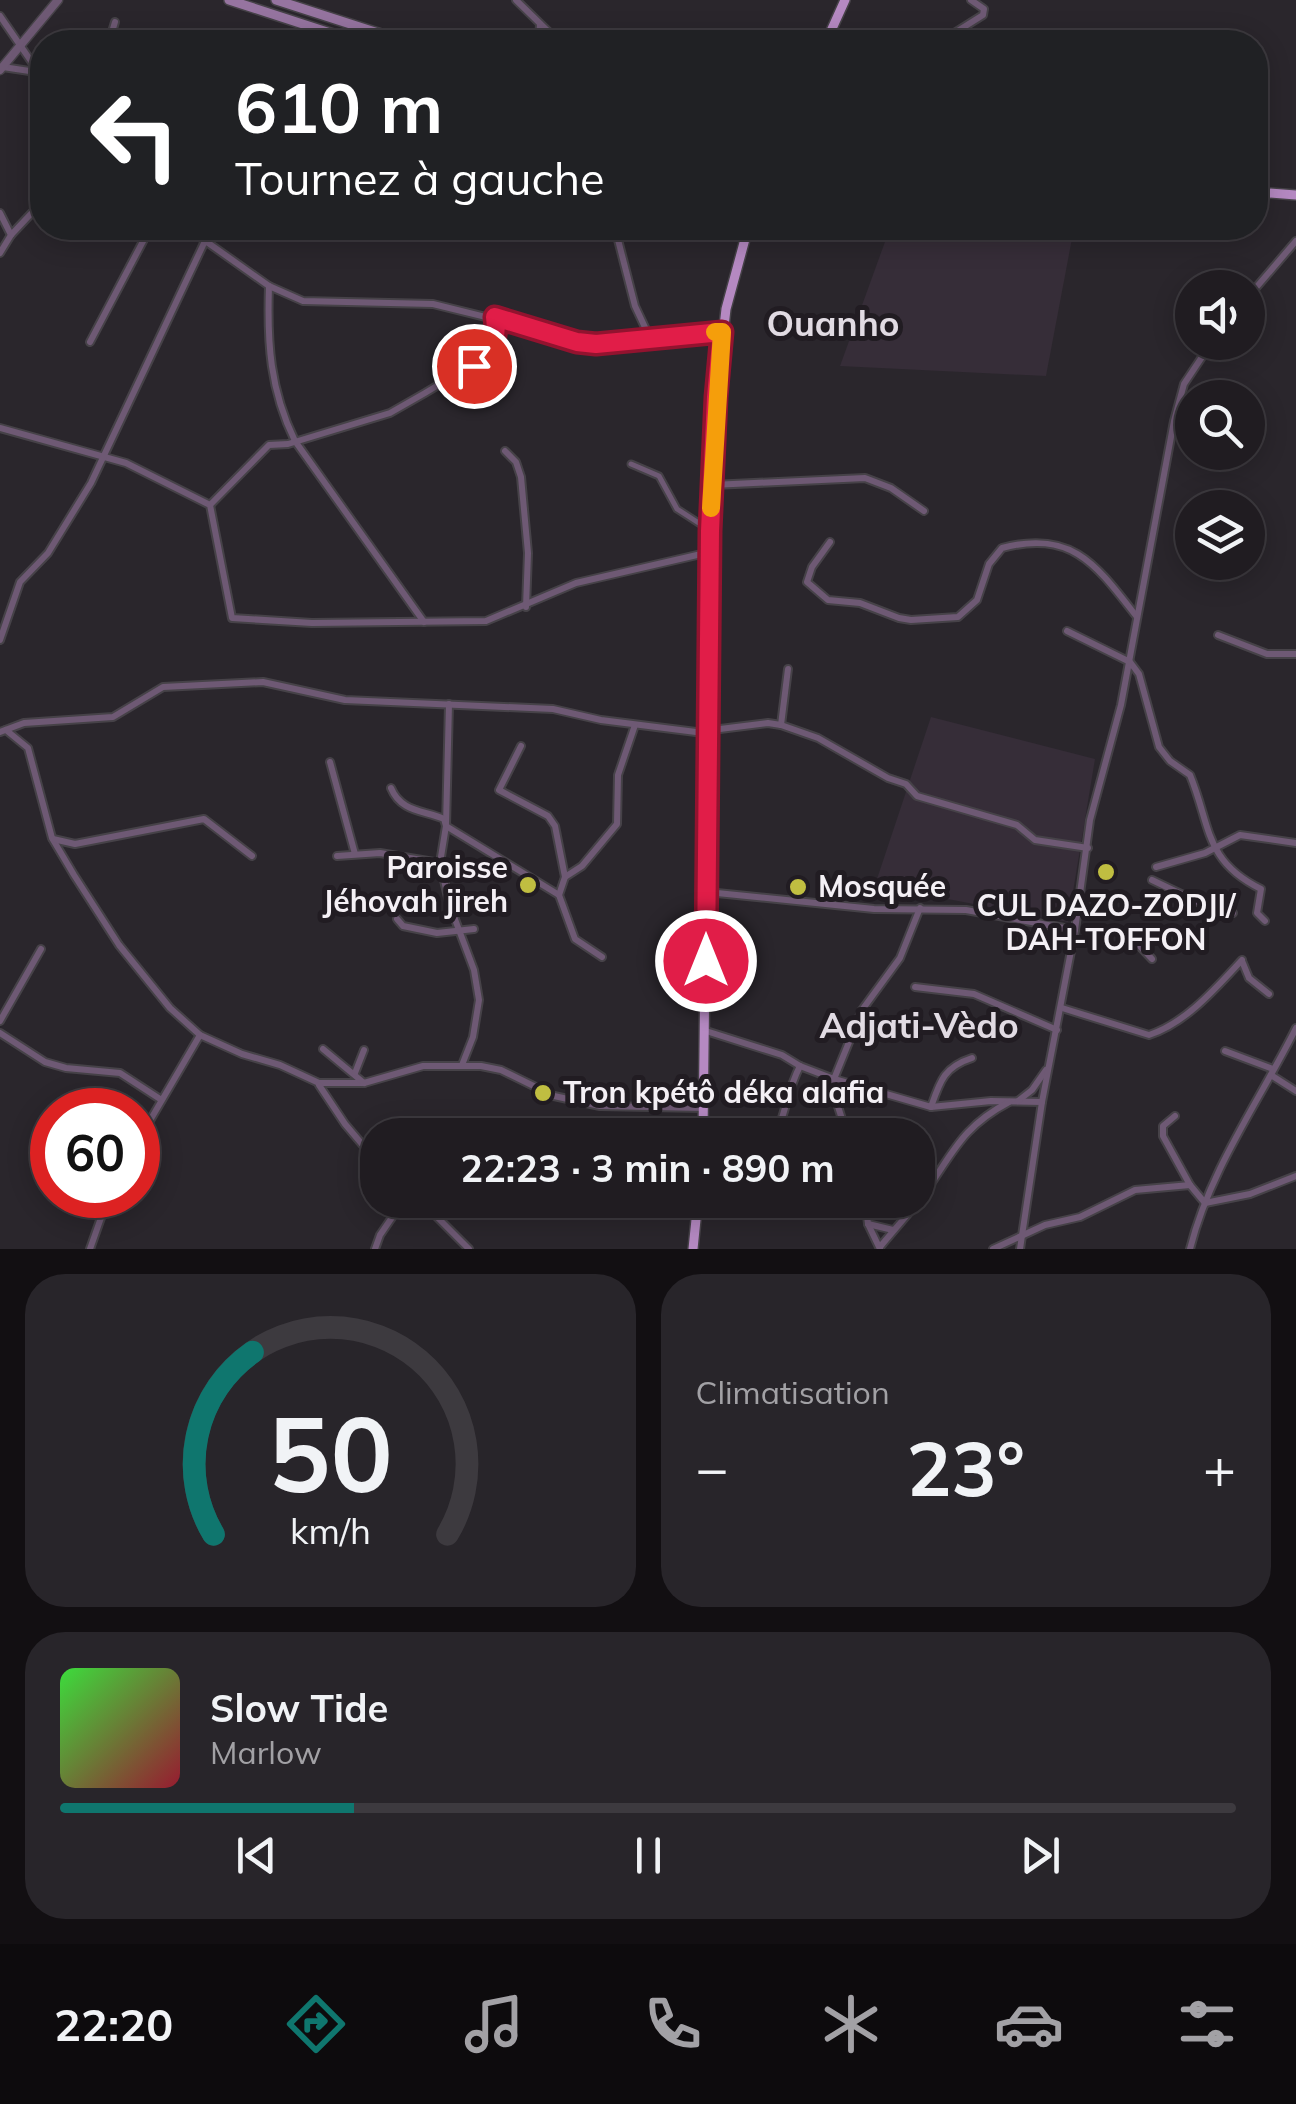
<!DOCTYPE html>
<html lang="fr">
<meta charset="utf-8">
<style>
body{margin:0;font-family:Mulish,sans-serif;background:#28252a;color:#f1f3f6;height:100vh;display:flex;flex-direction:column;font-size:38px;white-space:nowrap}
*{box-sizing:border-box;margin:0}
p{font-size:32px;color:#a2a1a5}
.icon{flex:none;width:55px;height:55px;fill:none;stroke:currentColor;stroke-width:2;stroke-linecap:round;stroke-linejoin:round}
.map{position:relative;height:1249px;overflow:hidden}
.sheet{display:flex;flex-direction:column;gap:25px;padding:25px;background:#120f12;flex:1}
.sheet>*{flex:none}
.top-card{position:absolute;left:30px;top:30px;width:1238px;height:210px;border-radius:40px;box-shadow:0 5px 25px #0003,0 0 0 2px #3d3a3f;background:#202124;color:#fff;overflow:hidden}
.buttons{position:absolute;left:1175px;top:270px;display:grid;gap:20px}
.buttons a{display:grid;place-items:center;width:90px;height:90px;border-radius:50%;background:#201c21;box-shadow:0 5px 25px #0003,0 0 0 2px #3d3a3f;font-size:50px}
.speed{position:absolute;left:30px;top:1088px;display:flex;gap:20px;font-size:50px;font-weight:700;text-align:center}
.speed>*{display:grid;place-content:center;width:130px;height:130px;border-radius:50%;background:#201c21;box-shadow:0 5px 25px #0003,0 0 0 2px #3d3a3f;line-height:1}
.speed .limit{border:15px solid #d22;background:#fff;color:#111}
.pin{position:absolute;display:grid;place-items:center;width:85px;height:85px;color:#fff;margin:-42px;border:5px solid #fff;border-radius:50%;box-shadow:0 2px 10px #0007}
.me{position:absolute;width:110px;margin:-55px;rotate:0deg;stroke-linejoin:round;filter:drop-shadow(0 0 8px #0008)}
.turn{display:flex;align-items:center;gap:35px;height:210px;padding:0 40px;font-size:45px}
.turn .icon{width:130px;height:130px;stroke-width:2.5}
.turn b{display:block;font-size:70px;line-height:85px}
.big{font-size:75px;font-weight:700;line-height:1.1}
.sheet .card{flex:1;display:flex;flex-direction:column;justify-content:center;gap:15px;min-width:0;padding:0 35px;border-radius:40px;background:#28252a}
.sheet .dial{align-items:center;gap:0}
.dial svg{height:260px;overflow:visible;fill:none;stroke:#3d3a3f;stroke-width:7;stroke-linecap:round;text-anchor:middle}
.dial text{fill:#f1f3f6;stroke:none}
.song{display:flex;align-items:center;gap:30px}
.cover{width:120px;height:120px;border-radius:15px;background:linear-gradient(135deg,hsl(120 70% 55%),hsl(350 70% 35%))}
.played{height:10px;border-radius:5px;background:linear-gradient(90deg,#0f766e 25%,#3d3a3f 25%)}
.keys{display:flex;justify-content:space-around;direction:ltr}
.heat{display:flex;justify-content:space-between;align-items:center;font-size:55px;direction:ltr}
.sheet .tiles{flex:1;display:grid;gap:25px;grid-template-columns:1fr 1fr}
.card:last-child{grid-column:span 2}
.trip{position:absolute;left:360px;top:1118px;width:575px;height:100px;border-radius:40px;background:#201c21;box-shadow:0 5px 25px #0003,0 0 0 2px #3d3a3f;font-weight:700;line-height:100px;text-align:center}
.tab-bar{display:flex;height:160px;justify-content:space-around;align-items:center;background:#0d0b0d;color:#a2a1a5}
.tab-bar .icon{width:70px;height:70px}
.tab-bar .selected{color:#0f766e}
.tab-bar b{font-size:45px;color:#f1f3f6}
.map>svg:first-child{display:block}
.built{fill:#362d38}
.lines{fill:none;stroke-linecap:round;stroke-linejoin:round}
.pedestrian-casing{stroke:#464248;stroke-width:9}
.minor-casing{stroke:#464248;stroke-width:10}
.tertiary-casing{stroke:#464248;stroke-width:11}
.secondary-casing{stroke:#464248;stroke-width:12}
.primary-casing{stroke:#464248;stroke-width:12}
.pedestrian{stroke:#6e5974;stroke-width:5}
.minor{stroke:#6e5974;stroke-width:6}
.tertiary{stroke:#6e5974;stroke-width:8}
.secondary{stroke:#9674a0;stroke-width:9}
.primary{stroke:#b589c2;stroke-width:9}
.route-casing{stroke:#92132f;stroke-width:25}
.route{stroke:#e11d48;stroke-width:18}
.slow{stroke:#f59e0b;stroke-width:18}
.poi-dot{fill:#c0be41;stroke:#211c22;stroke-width:4}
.labels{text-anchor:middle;stroke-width:10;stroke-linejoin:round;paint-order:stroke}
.poi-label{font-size:30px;font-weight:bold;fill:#f4f0f5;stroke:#211c22;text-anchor:start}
.quarter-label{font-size:35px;font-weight:bold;fill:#e1dbe3;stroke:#211c22}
</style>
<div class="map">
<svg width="1296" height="1249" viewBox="0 0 1296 1249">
<rect width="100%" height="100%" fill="#2a262c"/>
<g class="built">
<polygon points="890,228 1074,228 1046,376 840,366"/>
<polygon points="931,717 1095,759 1068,922 875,885"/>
</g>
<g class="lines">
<defs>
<polyline id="pedestrian" points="631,464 659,476 677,509 708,529"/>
<g id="minor">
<polyline points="516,0 559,42"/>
<polyline points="0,16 42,77"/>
<polyline points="306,25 307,42"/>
<polyline points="109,42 115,22"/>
<polyline points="539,42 540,24"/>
<polyline points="948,42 956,32 983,15 984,9 971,0"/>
<polyline points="3,67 36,72"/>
<polyline points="0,213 11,235"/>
<polyline points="187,228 269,286 303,301 433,304 595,344 722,332"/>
<polyline points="615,228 635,306 650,338"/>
<polyline points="201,237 205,228"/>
<polyline points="0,253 11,235 42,202"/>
<path d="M269,286C267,343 270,390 295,441L424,622"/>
<polyline points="1248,297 1296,241"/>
<polyline points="90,342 150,228"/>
<polyline points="0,428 126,463 210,505 232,618 312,623 486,621 576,583 710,552"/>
<polyline points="505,451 516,462 521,477 528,553 526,607"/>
<polyline points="712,485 865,478 891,488 924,511"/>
<polyline points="210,505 269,445 288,444 390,413 425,393 485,357 497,333 495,317"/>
<path d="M830,542L812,567L807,582L828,600L860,603L899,618L911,620L958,617L977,600L989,564L1002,548C1073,529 1097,566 1137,617"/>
<path d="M1067,631L1130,662L1139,674L1159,747L1170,761L1190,775C1211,826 1204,861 1261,889L1257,913L1265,921"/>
<polyline points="1218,635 1267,654 1296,654"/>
<polyline points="0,640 20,582 48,553 91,483 205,241"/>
<polyline points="449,704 446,826 440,863 450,906 474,970 479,1000 473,1037 462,1065"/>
<polyline points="781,725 788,669"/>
<polyline points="6,730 28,748 52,838 74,875 119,945 170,1008 200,1035 242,1054 280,1065 319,1083 364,1083 423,1066 481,1066 501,1070 554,1096 600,1106 703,1108"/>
<polyline points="0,732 24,723 113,717 163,687 263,682 345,700 553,709 601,720 696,732 768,723 781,725 818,738 888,778 906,784 917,796 1017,825 1035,840 1088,848"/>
<polyline points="521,746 499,790 548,816 555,826 565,877"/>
<polyline points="330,762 355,854"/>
<path d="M391,788C401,812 423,810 444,819L446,826L559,895"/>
<polyline points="53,839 75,844 204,819 252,856"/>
<polyline points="337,856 380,853 440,863"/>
<polyline points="1156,867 1205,853 1240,835 1296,843"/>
<polyline points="1152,880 1198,902 1233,913"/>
<polyline points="707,892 874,909 966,910 1075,930"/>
<polyline points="397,919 403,926 437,933 474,929"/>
<polyline points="1135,941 1152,959"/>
<polyline points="602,957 575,939 559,895 565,877 582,866 617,824 618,775 635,725"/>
<polyline points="1242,961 1249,978 1269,994"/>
<polyline points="915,987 974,994 1057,1030"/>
<path d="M1062,1008L1149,1035C1186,1023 1216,988 1242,960"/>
<polyline points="0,1021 41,949"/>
<polyline points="706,1031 782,1055 800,1066 834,1079 931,1107 991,1101 1042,1102"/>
<polyline points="0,1033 45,1062 66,1068 120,1073 160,1099"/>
<polyline points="323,1049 364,1083"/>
<polyline points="1225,1051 1273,1069"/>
<polyline points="355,1073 364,1050"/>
<polyline points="1271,1075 1296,1091"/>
<polyline points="319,1085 345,1124 378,1163"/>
<polyline points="765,1091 787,1092"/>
<polyline points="1018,1101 1032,1090 1046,1070"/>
<path d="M931,1107C940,1081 944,1067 972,1058"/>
<polyline points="1175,1116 1163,1126 1163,1136 1190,1185 1205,1203 1250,1194 1296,1176"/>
<path d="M776,1135C786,1111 788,1089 800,1066"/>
<polyline points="847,1135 835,1097 834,1079 862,1010 900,958 920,908"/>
<polyline points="138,1141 200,1035"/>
<polyline points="420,1200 469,1249"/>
<polyline points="865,1200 868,1224 880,1249"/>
<polyline points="868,1224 893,1230"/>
<path d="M880,1247C893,1231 907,1216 920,1199C952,1157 958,1129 1009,1102"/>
<polyline points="90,1249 109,1195"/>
<polyline points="375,1249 380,1235 404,1200"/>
<polyline points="993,1249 1045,1225 1080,1217 1135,1190 1190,1185"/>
<polyline points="1020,1249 1042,1102 1075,930 1090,820 1121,705 1174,421 1184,384 1212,342"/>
<path d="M1190,1249C1210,1169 1260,1100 1296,1028"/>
</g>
<polyline id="tertiary" points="0,70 58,0"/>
<g id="secondary">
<polyline points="229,0 358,42"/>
<polyline points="276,0 406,42"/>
</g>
<g id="primary">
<polyline points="826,42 845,0"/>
<polyline points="1255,192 1296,195"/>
<polyline points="703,1135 710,531 716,397 726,309 748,228"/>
<polyline points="693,1249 698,1200"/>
</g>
</defs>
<use href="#pedestrian" class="pedestrian-casing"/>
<use href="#minor" class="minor-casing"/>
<use href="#tertiary" class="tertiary-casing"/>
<use href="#secondary" class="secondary-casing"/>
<use href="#primary" class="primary-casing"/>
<use href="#pedestrian" class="pedestrian"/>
<use href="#minor" class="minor"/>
<use href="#tertiary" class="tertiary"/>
<use href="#secondary" class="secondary"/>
<use href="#primary" class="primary"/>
</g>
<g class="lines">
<defs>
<path id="route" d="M474,366C492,352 498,339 495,317L577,342L596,344L722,332L716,397L710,531L706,961"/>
</defs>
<use href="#route" class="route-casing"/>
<use href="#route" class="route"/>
<polyline class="slow" points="711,508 722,332 715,332"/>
</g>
<g class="poi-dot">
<circle cx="1106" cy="872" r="10"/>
<circle cx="528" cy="885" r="10"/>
<circle cx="798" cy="887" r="10"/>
<circle cx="543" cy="1093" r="10"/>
</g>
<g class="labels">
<g class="poi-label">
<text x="508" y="878" text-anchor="end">Paroisse<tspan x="508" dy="34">Jéhovah jireh</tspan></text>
<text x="818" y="897">Mosquée</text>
<text x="1106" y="916" text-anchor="middle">CUL DAZO-ZODJI/<tspan x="1106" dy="34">DAH-TOFFON</tspan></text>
<text x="563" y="1103">Tron kpétô déka alafia</text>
</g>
<g class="quarter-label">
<text x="833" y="336">Ouanho</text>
<text x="919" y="1038">Adjati-Vèdo</text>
</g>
</g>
</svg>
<div class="buttons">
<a><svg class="icon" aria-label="sound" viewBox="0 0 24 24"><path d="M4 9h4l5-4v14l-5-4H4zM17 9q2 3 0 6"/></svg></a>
<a><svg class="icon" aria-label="search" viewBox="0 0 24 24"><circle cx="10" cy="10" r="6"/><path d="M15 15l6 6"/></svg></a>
<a><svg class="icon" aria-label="layers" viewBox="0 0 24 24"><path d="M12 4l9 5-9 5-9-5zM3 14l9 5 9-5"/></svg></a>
</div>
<div class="speed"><div class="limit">60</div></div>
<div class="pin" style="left:474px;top:366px;background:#d93025"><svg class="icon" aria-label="arrive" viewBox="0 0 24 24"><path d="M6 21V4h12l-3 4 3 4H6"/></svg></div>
<svg class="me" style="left:706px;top:961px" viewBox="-20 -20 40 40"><circle r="17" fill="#e11d48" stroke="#fff" stroke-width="3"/><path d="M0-11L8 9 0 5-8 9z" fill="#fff"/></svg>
<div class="trip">22:23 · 3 min · 890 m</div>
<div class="top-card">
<div class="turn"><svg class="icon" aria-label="left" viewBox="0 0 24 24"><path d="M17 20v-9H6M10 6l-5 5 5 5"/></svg><div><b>610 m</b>Tournez à gauche</div></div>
</div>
</div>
<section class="sheet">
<div class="tiles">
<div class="card dial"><svg viewBox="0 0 100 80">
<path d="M14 69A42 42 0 1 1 86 69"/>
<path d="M14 69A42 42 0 0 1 26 13" stroke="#0f766e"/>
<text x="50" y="56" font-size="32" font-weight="700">50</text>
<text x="50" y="72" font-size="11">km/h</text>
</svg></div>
<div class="card"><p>Climatisation</p>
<div class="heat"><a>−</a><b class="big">23°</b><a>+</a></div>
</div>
<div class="card">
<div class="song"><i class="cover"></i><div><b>Slow Tide</b><p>Marlow</p></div></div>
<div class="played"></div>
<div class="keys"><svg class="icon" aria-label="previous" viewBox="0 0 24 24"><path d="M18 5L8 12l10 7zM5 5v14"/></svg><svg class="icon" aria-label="pause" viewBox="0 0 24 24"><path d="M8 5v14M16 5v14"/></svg><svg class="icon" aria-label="next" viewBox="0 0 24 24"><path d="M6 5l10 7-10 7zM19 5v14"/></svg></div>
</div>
</div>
</section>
<nav class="tab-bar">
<b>22:20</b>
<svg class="icon selected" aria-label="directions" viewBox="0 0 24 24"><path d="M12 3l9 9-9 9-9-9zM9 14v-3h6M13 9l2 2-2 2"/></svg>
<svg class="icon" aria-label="music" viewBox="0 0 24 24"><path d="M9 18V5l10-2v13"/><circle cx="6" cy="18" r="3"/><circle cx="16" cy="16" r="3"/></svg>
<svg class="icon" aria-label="phone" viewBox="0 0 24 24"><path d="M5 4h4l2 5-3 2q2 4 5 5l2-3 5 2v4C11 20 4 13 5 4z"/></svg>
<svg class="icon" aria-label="climate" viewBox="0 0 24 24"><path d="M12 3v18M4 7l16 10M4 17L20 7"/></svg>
<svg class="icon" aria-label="car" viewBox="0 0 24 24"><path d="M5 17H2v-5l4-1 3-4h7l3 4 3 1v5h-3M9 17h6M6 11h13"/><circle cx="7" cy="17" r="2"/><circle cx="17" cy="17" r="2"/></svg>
<svg class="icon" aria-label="filters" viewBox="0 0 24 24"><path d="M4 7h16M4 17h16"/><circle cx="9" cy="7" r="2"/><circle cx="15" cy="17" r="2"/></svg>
</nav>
